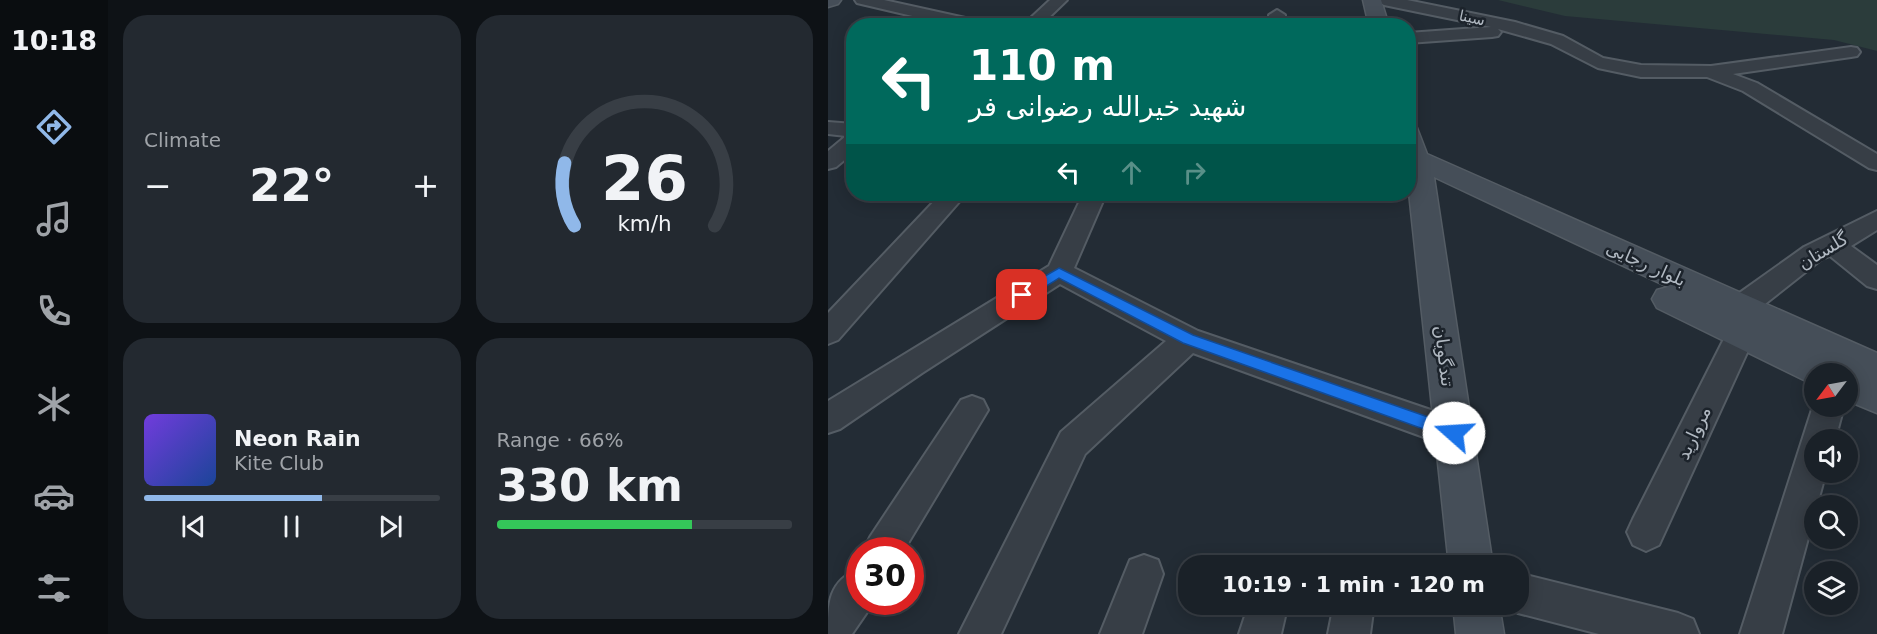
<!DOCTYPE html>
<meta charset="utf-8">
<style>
body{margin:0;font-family:"DejaVu Sans",Cairo,sans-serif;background:#232930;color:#f1f3f6;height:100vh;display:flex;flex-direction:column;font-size:22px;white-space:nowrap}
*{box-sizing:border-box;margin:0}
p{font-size:20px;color:#9fa3a8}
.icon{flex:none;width:33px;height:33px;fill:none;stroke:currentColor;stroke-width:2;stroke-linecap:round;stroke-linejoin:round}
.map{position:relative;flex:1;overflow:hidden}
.details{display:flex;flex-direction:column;gap:15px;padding:15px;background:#0e1216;width:720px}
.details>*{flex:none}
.banner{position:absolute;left:18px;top:18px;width:570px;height:183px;border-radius:24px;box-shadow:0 3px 15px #0003,0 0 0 2px #383e45;background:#00695c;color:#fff;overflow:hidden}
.needle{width:39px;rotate:238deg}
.fabs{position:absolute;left:976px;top:363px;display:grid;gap:12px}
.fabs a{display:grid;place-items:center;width:54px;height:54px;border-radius:50%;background:#1a2128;box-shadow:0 3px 15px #0003,0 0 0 2px #383e45;font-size:30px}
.speed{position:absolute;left:18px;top:537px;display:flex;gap:12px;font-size:30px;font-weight:700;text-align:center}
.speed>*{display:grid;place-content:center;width:78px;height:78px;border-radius:50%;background:#1a2128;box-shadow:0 3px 15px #0003,0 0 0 2px #383e45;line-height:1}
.speed .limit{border:9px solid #d22;background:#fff;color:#111}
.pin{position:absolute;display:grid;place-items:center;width:51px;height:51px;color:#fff;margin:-26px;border-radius:12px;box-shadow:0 3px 9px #0006}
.me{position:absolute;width:66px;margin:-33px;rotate:289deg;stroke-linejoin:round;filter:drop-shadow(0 0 4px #0008)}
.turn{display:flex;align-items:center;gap:21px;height:126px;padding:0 24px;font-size:27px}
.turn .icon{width:78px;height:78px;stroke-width:2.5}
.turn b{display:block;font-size:42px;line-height:51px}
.lanes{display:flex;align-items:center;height:57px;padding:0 24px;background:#0003;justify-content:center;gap:30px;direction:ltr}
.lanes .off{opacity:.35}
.big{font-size:45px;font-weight:700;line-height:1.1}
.details .widget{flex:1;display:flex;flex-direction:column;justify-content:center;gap:9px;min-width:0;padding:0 21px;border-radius:24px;background:#232930}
.details .dial{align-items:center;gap:0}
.dial svg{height:156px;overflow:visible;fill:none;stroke:#383e45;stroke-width:7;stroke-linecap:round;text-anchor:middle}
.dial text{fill:#f1f3f6;stroke:none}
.song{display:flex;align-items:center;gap:18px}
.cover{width:72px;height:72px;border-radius:9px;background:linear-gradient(135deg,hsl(260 70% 55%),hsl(220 70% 35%))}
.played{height:6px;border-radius:3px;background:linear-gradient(90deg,#90b8e9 60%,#383e45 60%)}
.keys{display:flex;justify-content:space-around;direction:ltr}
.heat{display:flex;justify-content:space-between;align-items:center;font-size:33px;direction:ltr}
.charge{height:9px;border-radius:4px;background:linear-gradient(90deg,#34c759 66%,#383e45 0)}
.details .tiles{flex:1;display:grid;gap:15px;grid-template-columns:repeat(2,1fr)}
.trip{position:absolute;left:350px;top:555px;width:351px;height:60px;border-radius:24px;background:#1a2128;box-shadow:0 3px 15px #0003,0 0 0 2px #383e45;font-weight:700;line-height:60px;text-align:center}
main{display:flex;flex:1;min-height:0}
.dock{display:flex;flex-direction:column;width:108px;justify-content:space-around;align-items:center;background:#0a0d10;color:#9fa3a8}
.dock .icon{width:42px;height:42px}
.dock .active{color:#90b8e9}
.dock b{font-size:27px;color:#f1f3f6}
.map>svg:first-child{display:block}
.green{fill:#2b3c3b}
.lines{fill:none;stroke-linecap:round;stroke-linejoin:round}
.street-casing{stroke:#545c64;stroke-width:4}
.secondary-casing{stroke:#545c64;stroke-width:3}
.street{fill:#373e46;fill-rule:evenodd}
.secondary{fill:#454e58;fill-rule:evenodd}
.route{fill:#1a73e8;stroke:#114b97;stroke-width:1.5}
.labels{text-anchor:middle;stroke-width:5;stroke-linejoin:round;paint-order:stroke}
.far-street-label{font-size:15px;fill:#b1b9c2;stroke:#1c232b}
.street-label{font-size:18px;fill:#b1b9c2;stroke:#1c232b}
</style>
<main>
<nav class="dock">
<b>10:18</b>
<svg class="icon active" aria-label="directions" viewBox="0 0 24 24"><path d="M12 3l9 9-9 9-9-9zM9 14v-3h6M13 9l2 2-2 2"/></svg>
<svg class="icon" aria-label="music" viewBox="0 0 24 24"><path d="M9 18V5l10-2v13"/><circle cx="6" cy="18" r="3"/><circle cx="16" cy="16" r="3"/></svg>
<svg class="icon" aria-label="phone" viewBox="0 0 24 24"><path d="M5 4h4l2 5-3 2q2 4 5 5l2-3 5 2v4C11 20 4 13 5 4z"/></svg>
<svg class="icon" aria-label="climate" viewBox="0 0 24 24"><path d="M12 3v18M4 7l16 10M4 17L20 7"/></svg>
<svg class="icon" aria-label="car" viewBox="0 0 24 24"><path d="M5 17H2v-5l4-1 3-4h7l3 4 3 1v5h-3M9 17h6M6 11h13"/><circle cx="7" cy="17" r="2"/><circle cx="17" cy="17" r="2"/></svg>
<svg class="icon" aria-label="filters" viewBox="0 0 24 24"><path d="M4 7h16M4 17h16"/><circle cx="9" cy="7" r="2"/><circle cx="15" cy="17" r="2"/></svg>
</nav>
<section class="details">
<div class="tiles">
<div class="widget"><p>Climate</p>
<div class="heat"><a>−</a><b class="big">22°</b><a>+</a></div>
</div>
<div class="widget dial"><svg viewBox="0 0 100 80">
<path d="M14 69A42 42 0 1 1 86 69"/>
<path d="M14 69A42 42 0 0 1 9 37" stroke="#90b8e9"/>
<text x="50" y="56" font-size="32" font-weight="700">26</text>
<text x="50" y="72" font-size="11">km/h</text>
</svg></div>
<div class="widget">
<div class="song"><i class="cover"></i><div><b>Neon Rain</b><p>Kite Club</p></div></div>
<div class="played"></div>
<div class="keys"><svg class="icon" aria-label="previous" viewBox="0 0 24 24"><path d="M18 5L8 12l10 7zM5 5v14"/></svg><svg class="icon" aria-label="pause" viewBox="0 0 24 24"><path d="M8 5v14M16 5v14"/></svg><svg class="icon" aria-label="next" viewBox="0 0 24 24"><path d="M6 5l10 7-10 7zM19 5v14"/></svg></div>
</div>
<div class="widget"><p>Range · 66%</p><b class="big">330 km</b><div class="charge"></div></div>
</div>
</section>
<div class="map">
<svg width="1049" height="634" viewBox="0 0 1049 634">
<rect width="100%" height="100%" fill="#232c35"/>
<polygon class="green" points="670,0 1049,0 1049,51 1006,40 737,16"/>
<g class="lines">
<defs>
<g id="street">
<polygon points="27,0 56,0 151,21 159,26 127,26 29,3"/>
<polygon points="222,0 239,0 212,26 194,26"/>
<polygon points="548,0 579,0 687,22 735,36 775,58 813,65 883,66 1023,47 1029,48 1032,52 1029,56 1023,57 905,74 929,83 1049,154 1049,170 1041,168 915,91 879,77 813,77 770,68 723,44 670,29 673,32 670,36 664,37 580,43 580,33 663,27 556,5"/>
<polygon points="449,10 457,15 457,26 441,26 441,15"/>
<polygon points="0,122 26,124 26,152 8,167 0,169 0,151 18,136 0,134"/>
<polygon points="113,194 138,194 10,340 0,344 0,313"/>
<polygon points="255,194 278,194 246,268 370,331 638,422 643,433 638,444 626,448 365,353 257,454 173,634 131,634 233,432 338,341 232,284 94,373 12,429 0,433 0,401 221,266"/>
<polygon points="1049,211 1049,230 1023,246 1049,265 1049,289 1039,286 1002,256 994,259 923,315 913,318 903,315 899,307 903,299 976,247"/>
<polygon points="913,321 923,325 928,333 831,545 818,551 805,545 799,532 805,519 903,325"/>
<polygon points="144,396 155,400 160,410 76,550 36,550 42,537 133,400"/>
<polygon points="987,400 987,406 1016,406 1007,440 987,440 987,472 998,472 954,634 912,634"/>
<polygon points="316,555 330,560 335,574 314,634 272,634 302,560"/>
<path d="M32,568V602H46L24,634H0C0,603 0,581 32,568Z"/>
<polygon points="690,573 850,613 865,619 871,634 771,634 690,613 675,604 690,604"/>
<polygon points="421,604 455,604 458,612 453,634 411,634"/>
<polygon points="506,604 546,604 542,634 500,634"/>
</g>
<g id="secondary">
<polygon points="0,0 13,0 10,4 0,7"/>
<polygon points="535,0 553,0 561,26 541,26"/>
<polygon points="580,126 589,128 599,154 1049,353 1049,413 1020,401 1020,374 987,374 986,385 829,308 824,299 829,290 840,287 606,177 665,566 621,566 580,183"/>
<polygon points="625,604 671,604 676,634 628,634"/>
</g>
</defs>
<use href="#street" class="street-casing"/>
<use href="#secondary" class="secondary-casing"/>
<use href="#street" class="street"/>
<use href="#secondary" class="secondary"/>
</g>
<polygon class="route" points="231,268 365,335 626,426 631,428 634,433 631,438 626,440 355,343 231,278 198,299 189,299 187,295 189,292"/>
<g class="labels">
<g class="far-street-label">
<text transform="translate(644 18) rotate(12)" y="5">سینا</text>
</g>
<g class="street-label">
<text transform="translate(995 251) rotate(-31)" y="6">گلستان</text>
<text transform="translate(818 264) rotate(24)" y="6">بلوار رجایی</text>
<text transform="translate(616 356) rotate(83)" y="6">تندگویان</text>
<text transform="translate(866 433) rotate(-65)" y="6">مروارید</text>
</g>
</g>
</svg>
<div class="fabs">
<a><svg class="needle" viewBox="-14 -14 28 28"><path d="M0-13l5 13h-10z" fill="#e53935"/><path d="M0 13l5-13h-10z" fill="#9fa3a8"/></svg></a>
<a><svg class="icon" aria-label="sound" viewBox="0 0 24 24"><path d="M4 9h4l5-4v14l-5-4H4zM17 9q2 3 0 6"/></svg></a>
<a><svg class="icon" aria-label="search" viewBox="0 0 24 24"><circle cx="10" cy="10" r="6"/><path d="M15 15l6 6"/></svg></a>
<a><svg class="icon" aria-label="layers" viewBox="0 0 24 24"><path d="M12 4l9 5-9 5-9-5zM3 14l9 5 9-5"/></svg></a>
</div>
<div class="speed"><div class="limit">30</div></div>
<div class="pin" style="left:194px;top:295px;background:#d93025"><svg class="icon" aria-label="arrive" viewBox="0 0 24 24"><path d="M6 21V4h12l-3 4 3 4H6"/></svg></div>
<svg class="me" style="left:626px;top:433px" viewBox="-20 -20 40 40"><circle r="19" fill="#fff"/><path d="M0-13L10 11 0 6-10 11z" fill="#1a73e8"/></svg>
<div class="trip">10:19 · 1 min · 120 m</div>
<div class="banner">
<div class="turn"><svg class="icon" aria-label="left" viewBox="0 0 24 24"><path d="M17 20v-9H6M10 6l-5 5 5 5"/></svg><div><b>110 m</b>شهید خیرالله رضوانی فر</div></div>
<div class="lanes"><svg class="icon" aria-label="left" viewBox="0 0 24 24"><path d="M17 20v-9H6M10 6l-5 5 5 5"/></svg><svg class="icon off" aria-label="ahead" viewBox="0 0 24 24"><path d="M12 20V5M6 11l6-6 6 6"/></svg><svg class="icon off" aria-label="right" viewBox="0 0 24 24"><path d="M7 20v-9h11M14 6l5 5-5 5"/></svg></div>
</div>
</div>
</main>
